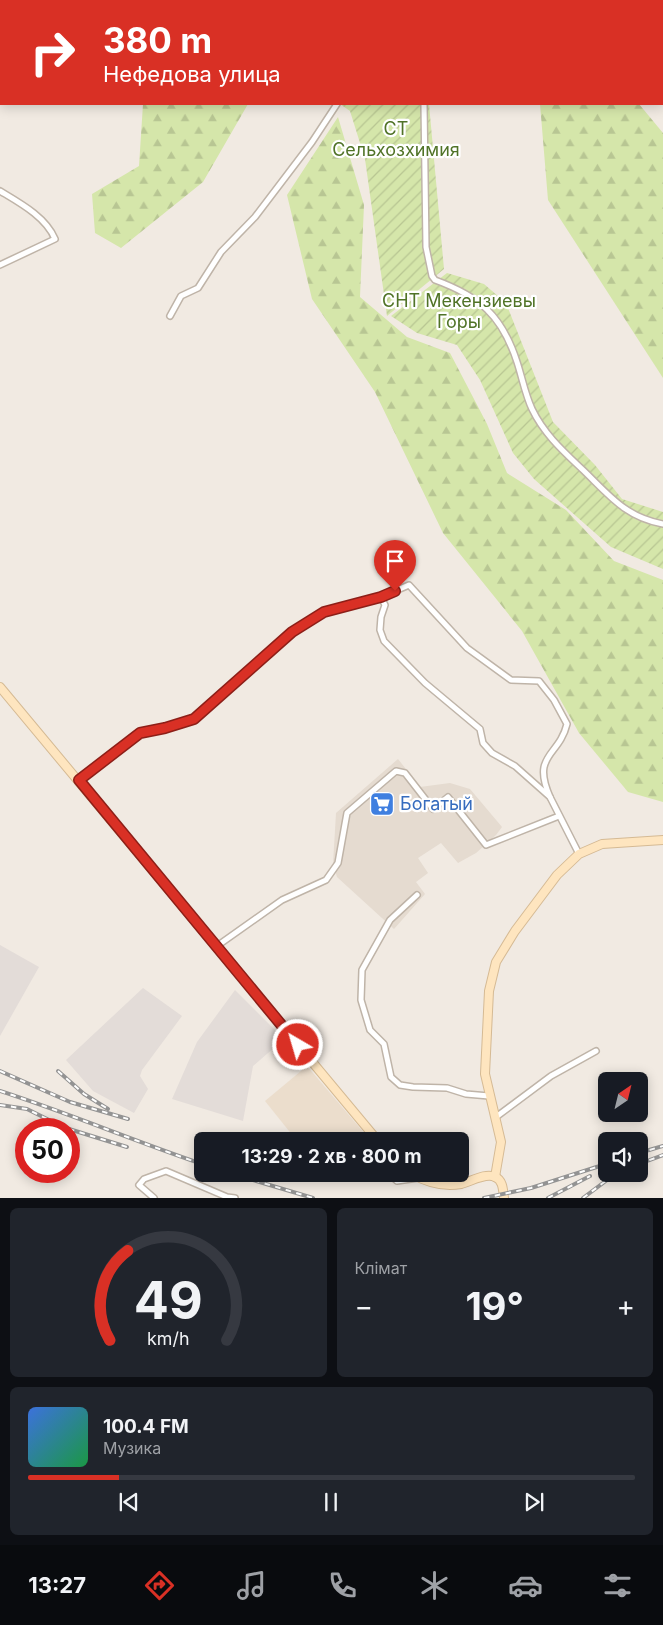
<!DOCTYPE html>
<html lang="uk">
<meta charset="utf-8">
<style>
body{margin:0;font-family:Inter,sans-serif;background:#20242c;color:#f1f3f6;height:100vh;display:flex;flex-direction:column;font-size:19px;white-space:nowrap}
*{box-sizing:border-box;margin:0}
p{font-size:16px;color:#9ea1a6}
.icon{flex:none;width:28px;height:28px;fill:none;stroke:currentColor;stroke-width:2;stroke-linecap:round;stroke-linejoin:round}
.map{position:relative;height:1198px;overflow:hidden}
.drawer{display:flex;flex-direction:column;gap:10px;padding:10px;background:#0d0f14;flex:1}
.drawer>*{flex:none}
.banner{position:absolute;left:0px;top:0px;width:664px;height:105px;box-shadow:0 2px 12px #0003;background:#d93025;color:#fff;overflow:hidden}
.needle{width:32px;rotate:35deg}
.controls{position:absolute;left:598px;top:1072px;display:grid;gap:10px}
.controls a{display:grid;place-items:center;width:50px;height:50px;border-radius:8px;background:#171b24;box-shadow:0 2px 12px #0003;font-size:25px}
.speed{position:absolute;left:15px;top:1118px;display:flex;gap:10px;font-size:25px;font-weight:700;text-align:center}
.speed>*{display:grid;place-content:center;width:65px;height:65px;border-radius:50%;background:#171b24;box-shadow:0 2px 12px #0003;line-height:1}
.speed .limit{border:8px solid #d22;background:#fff;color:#111}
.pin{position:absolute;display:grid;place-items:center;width:42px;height:42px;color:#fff;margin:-51px -21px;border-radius:50% 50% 50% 0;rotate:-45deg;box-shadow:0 0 5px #0007}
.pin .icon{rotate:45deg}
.me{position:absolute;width:55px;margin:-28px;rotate:322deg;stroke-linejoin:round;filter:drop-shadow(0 0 4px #0008)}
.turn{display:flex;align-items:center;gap:18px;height:105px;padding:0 20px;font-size:22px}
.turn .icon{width:65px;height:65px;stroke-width:2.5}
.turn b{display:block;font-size:35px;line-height:42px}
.big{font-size:38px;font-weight:700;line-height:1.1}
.drawer .widget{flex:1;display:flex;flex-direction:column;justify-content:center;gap:8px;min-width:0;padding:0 18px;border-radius:8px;background:#20242c}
.drawer .dial{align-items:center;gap:0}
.dial svg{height:130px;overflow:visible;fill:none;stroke:#363941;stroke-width:7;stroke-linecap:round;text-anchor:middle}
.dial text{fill:#f1f3f6;stroke:none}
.song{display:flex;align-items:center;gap:15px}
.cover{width:60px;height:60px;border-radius:8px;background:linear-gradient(135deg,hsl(220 70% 55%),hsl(140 70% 35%))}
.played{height:5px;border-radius:2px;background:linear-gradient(90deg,#d93025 15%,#363941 15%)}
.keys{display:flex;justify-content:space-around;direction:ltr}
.heat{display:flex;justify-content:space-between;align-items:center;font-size:28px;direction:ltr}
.drawer .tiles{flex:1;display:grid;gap:10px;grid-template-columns:1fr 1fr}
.widget:last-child{grid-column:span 2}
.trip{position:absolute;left:194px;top:1132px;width:275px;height:50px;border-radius:8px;background:#171b24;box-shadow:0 2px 12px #0003;font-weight:700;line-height:50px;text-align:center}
.tab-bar{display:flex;height:80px;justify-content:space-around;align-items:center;background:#090b0e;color:#9ea1a6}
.tab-bar .icon{width:35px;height:35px}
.tab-bar .selected{color:#d93025}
.tab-bar b{font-size:22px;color:#f1f3f6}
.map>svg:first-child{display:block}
.residential{fill:#e5dbd0}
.industrial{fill:#e3dcd8}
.education{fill:#ebddcc}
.forest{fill:url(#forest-firs)}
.garden{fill:url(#garden-furrows)}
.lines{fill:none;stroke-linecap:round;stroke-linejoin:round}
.street-casing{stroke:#bfb4a8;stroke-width:8}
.secondary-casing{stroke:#d5ba94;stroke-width:10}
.street{stroke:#fff;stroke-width:5}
.secondary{stroke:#fee5bf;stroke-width:8}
.rail-casing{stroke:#939393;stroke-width:4}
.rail{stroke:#fff;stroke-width:2;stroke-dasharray:5.5;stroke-linecap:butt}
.route-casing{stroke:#8d1f18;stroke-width:12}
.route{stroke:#d93025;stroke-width:9}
.labels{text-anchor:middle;stroke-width:4.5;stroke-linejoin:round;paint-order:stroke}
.park-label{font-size:18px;fill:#507327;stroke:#fff}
.shop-label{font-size:18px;fill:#366cbe;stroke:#fff;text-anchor:start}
</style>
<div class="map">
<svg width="663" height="1198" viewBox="0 0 663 1198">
<defs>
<pattern id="forest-firs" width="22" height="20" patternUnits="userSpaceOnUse" patternTransform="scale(1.25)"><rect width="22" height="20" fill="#d5e6aa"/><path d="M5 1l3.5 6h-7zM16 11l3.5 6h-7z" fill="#b8c693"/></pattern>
<pattern id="garden-furrows" width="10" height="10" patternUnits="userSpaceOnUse" patternTransform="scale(1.25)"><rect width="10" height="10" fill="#d5e6aa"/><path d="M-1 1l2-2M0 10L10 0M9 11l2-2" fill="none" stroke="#b8c693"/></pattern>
</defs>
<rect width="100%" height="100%" fill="#f1eae2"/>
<polygon class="residential" points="398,759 420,787 450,783 470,789 502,827 496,835 476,853 458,863 441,843 418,858 428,873 416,882 425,894 394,929 337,877 333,864 336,813"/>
<g class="industrial">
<polygon points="0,945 39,967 0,1036"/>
<polygon points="143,988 182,1016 142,1070 140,1076 148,1089 134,1113 93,1091 66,1060"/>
<polygon points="235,990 284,1039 253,1066 243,1121 172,1099 197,1042"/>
</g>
<polygon class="education" points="307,1066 371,1141 297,1141 265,1101"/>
<g class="forest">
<polygon points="0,0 187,0 188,1 1,1 1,34"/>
<polygon points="143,104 248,104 203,182 121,248 95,233 92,194 139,166"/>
<polygon points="540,104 639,104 663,133 663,378 548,200"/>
<polygon points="338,117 364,205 360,297 407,337 450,353 487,424 507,473 566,510 614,561 663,580 663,802 628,792 579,733 522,631 443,533 375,392 312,299 287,195"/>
</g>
<g class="garden">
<polygon points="196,0 440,0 440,1"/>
<polygon points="340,104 429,104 444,269 387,316 365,159 350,111"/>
<polygon points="447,273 484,284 506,303 553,422 595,465 622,499 663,512 663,569 611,547 534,479 513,453 480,380 457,345 417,333 391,316"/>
</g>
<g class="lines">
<defs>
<g id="street">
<polyline points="310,1 311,0"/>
<path d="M424,104L426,247L432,276L435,280C479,296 502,315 517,362C522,377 525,394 532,409C544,434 563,451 583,470C609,495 625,517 663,524"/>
<path d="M0,191C20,203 46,217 55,239L0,265"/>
<polyline points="170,316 181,296 198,288 221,252 255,217 312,142 337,104"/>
<polyline points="381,597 385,605 381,617 380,630 384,641 425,683 480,729 483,743 492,753 515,766 550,797 579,854"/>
<path d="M79,780L140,733L165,728L193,719L292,631L324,612L381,597L409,585L467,648L511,680L539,681L554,700L567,724C559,757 531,754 550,797"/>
<polyline points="417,895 390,920 362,970 361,1000 370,1030 384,1044 391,1077 400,1085 413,1087 447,1088 466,1094 489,1096"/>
<polyline points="217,946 282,900 326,880 338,863 347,813 396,771 405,773 433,809 448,797 486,845 559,816"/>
<polyline points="496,1117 551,1076 596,1051"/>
<polyline points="389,1174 397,1181 418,1178"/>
<polyline points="154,1198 139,1185 144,1179 166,1171 227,1197 235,1198"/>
</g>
<g id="secondary">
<polyline points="0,687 378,1141"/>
<path d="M412,1174C426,1182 444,1187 461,1184C470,1182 486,1172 495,1177C503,1180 503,1190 504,1198"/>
<polyline points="495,1177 501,1142 485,1074 489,991 496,962 515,931 557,875 579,854 602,844 663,840"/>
</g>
</defs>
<use href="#street" class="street-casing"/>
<use href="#secondary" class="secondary-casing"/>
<use href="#street" class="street"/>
<use href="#secondary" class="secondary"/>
<defs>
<g id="rail">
<polyline points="0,1071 70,1102 128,1119"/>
<polyline points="58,1071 84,1094 108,1109"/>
<path d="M0,1091C68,1113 134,1141 202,1164"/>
<polyline points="0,1105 27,1109 67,1129"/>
<polyline points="69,1129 127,1147"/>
<polyline points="639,1153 663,1146"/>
<polyline points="639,1164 663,1155"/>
<polyline points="233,1174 313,1198"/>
<polyline points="484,1198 531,1188 606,1164"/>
<polyline points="548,1198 590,1176"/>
<polyline points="583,1198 615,1174"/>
</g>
</defs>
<use href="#rail" class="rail-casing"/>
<use href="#rail" class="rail"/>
</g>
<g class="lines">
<defs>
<polyline id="route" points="298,1045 79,780 140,733 165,728 194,719 292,632 324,612 381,597 395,591"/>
</defs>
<use href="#route" class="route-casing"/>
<use href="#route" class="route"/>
</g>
<defs>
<symbol id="supermarket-square" viewBox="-11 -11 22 22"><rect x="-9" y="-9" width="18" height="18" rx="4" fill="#3f7fe0" stroke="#fff"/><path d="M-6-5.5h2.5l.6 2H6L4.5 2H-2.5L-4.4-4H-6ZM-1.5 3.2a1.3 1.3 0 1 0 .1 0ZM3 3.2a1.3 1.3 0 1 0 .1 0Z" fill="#fff"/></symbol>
</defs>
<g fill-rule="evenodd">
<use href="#supermarket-square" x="368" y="790" width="28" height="28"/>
</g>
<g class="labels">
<g class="park-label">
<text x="396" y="135">СТ<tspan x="396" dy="21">Сельхозхимия</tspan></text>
<text x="459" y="307">СНТ Мекензиевы<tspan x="459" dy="21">Горы</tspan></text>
</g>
<g class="shop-label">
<text x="400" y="810">Богатый</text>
</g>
</g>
</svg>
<div class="controls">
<a><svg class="needle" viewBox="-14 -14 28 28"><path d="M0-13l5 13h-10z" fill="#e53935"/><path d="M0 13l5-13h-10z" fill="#9ea1a6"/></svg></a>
<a><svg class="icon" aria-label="sound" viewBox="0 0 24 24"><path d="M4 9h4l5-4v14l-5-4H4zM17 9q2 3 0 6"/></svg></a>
</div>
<div class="speed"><div class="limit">50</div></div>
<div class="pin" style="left:395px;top:591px;background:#d93025"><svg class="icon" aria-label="arrive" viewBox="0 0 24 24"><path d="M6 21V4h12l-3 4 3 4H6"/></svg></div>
<svg class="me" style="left:298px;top:1045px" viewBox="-20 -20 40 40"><circle r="17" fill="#d93025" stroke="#fff" stroke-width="3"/><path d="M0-11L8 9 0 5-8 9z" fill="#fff"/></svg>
<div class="trip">13:29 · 2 хв · 800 m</div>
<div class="banner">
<div class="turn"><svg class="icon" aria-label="right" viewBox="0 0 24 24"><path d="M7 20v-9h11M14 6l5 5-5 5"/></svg><div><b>380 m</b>Нефедова улица</div></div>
</div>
</div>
<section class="drawer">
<div class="tiles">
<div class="widget dial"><svg viewBox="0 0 100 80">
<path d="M14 69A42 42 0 1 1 86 69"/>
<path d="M14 69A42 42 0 0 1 25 14" stroke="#d93025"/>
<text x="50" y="56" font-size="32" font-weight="700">49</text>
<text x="50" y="72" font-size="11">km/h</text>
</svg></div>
<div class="widget"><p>Клімат</p>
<div class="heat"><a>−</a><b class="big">19°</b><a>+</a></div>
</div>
<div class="widget">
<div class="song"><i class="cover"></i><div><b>100.4 FM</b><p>Музика</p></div></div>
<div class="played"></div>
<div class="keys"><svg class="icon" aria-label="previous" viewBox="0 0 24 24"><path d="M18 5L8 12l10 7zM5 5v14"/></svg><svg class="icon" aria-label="pause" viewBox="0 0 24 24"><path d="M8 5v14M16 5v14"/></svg><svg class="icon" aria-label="next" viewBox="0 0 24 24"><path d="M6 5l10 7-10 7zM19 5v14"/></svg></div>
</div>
</div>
</section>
<nav class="tab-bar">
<b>13:27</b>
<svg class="icon selected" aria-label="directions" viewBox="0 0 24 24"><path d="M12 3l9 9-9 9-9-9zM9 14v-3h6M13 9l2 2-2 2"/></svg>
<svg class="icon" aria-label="music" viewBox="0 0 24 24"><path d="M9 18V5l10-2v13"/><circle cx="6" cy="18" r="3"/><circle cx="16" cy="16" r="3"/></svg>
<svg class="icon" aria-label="phone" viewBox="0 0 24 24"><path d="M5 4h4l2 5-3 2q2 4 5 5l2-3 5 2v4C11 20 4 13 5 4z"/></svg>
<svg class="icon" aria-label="climate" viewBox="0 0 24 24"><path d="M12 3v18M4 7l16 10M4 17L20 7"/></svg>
<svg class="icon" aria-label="car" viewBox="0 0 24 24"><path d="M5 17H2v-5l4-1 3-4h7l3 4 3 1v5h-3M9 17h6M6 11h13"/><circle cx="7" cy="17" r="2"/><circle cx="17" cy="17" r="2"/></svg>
<svg class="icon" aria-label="filters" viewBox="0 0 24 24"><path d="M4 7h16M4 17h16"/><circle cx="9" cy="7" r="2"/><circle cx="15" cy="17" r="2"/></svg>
</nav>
